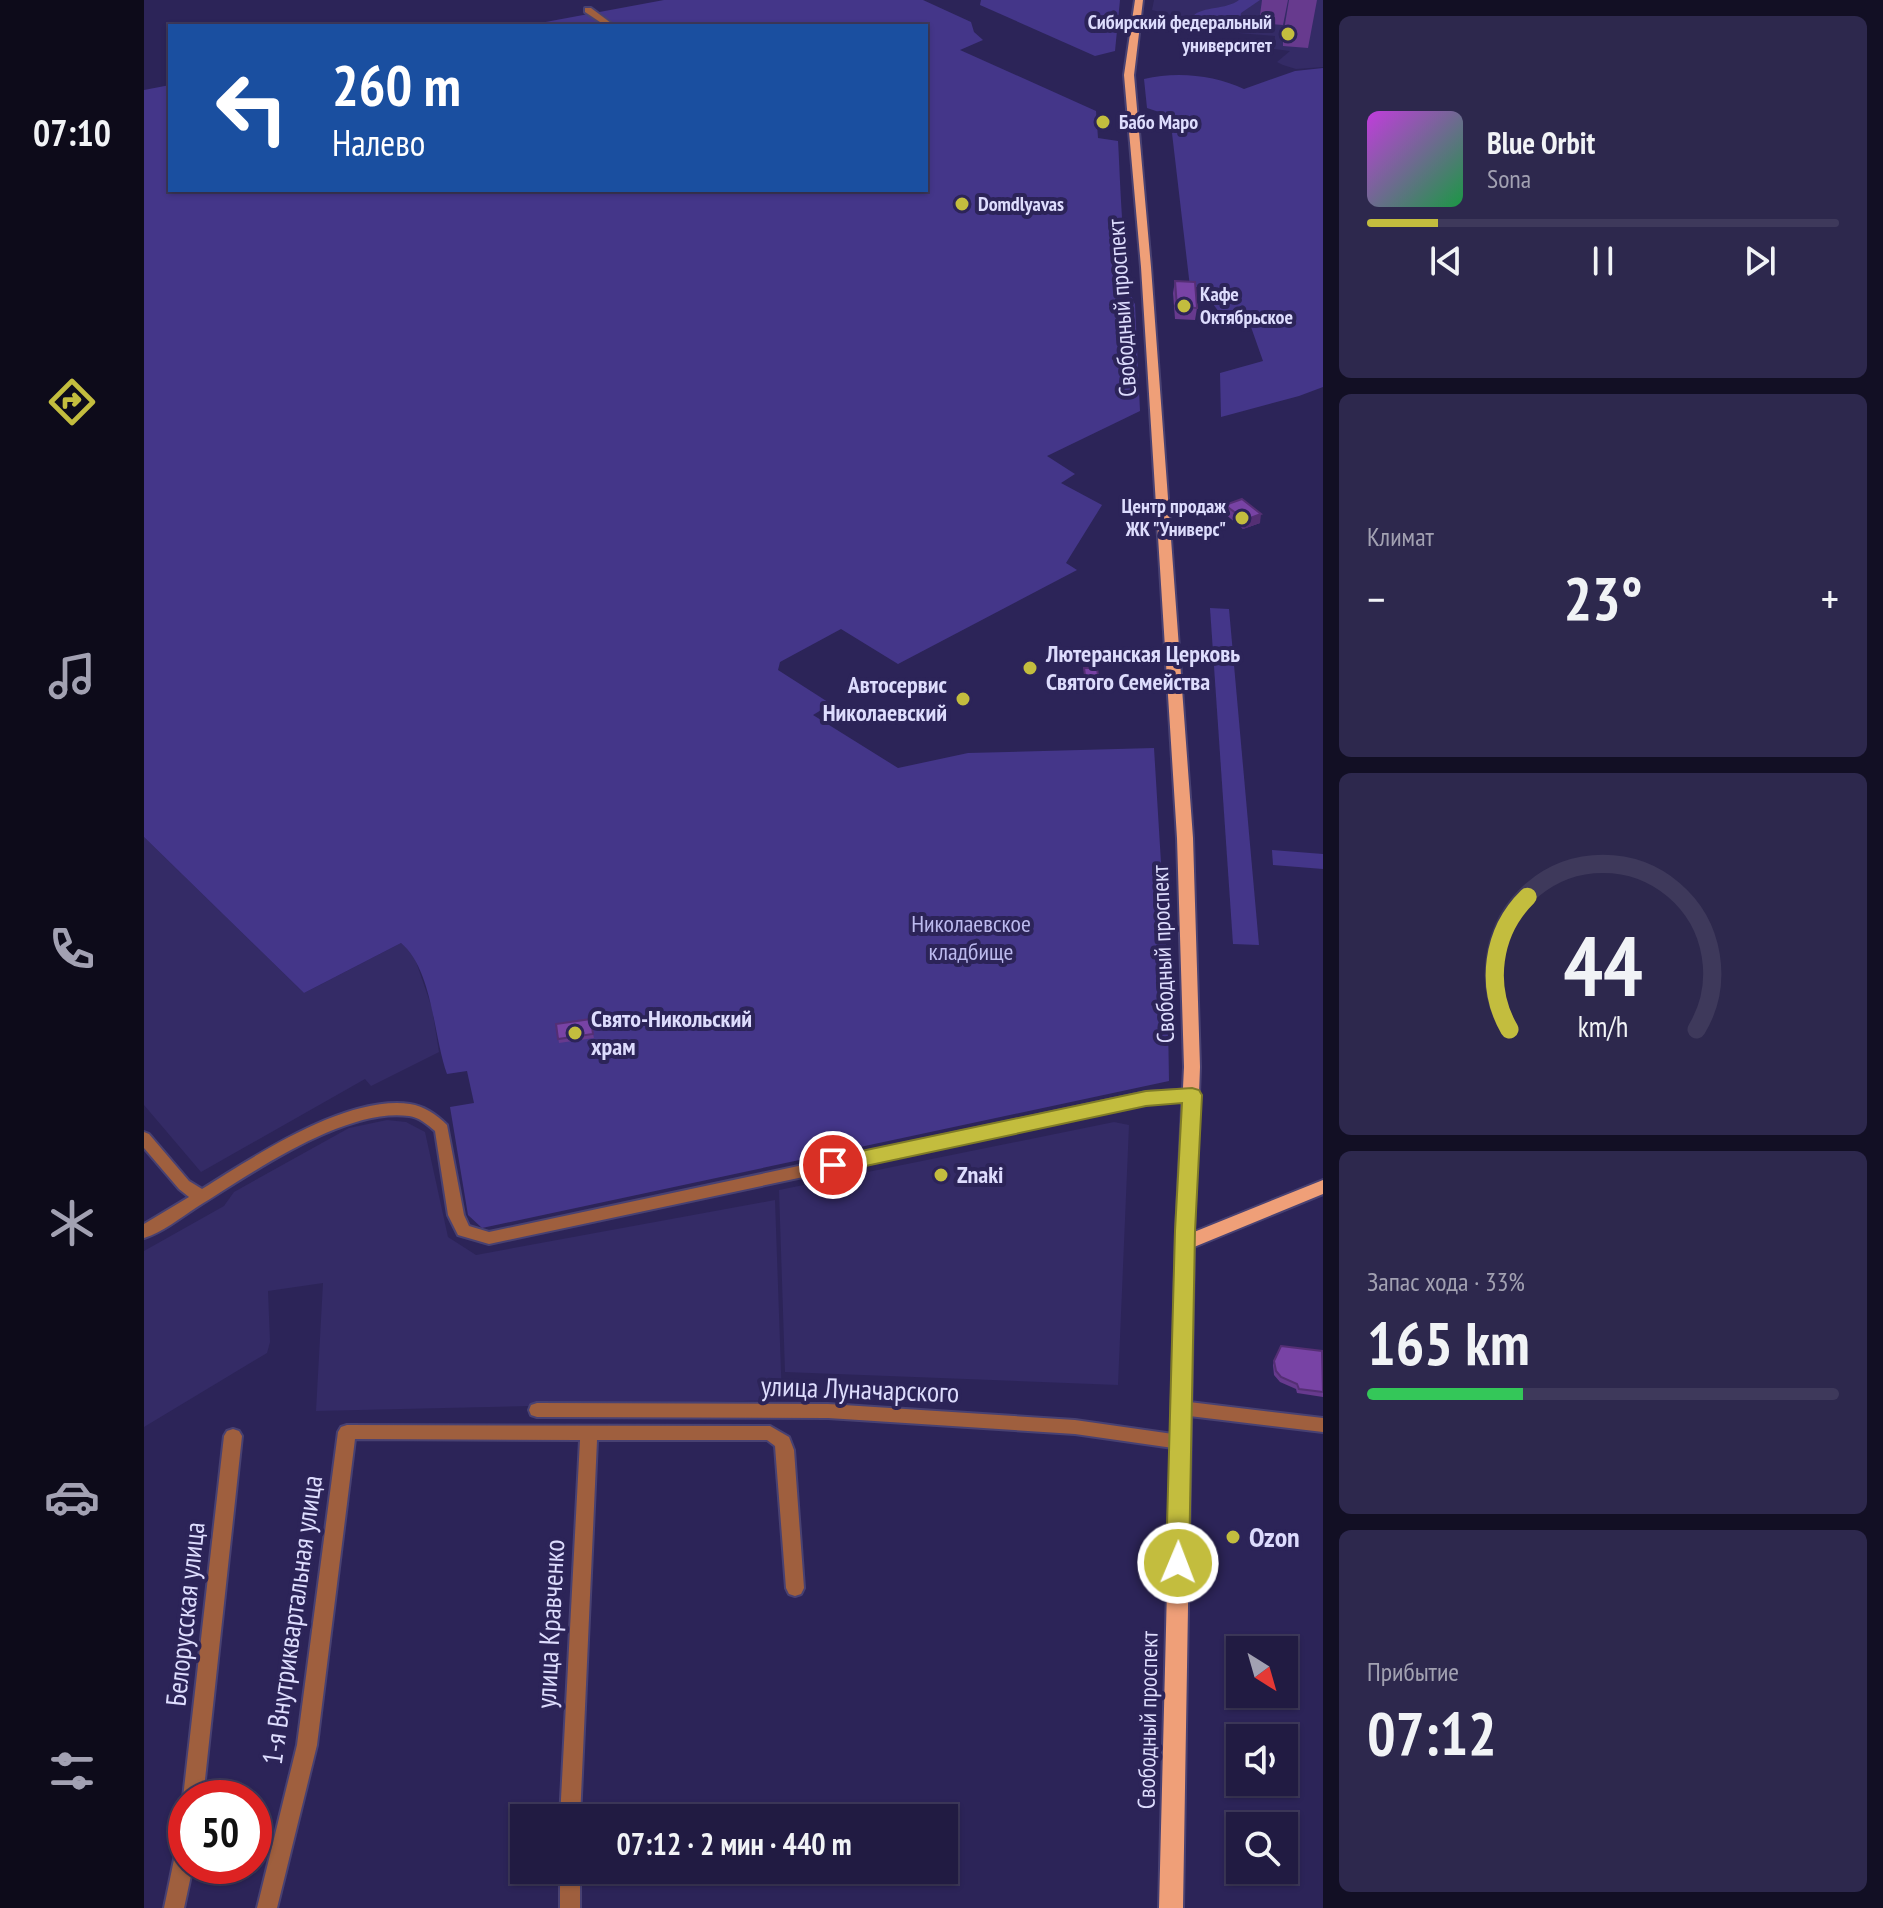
<!DOCTYPE html>
<html lang="ru">
<meta charset="utf-8">
<style>
body{margin:0;font-family:"PT Sans Narrow",sans-serif;background:#2d284d;color:#f1f3f6;height:100vh;display:flex;flex-direction:column;font-size:30px;white-space:nowrap}
*{box-sizing:border-box;margin:0}
p{font-size:26px;color:#a2a1b2}
.icon{flex:none;width:44px;height:44px;fill:none;stroke:currentColor;stroke-width:2;stroke-linecap:round;stroke-linejoin:round}
.map{position:relative;flex:1;overflow:hidden}
.side{display:flex;flex-direction:column;gap:16px;padding:16px;background:#120f24;width:560px}
.side>*{flex:none}
.guide{position:absolute;left:24px;top:24px;width:760px;height:168px;border-radius:0px;box-shadow:0 2px 6px #0004,0 0 0 2px #3e395b;background:#1a4fa0;color:#fff;overflow:hidden}
.needle{width:52px;rotate:143deg}
.buttons{position:absolute;left:1082px;top:1636px;display:grid;gap:16px}
.buttons a{display:grid;place-items:center;width:72px;height:72px;border-radius:0px;background:#211b42;box-shadow:0 2px 6px #0004,0 0 0 2px #3e395b;font-size:40px}
.speed{position:absolute;left:24px;top:1780px;display:flex;gap:16px;font-size:40px;font-weight:700;text-align:center}
.speed>*{display:grid;place-content:center;width:104px;height:104px;border-radius:50%;background:#211b42;box-shadow:0 2px 6px #0004,0 0 0 2px #3e395b;line-height:1}
.speed .limit{border:12px solid #d22;background:#fff;color:#111}
.pin{position:absolute;display:grid;place-items:center;width:68px;height:68px;color:#fff;margin:-34px;border:4px solid #fff;border-radius:50%;box-shadow:0 2px 8px #0007}
.me{position:absolute;width:88px;margin:-44px;rotate:1deg;stroke-linejoin:round;filter:drop-shadow(0 0 6px #0008)}
.turn{display:flex;align-items:center;gap:28px;height:168px;padding:0 32px;font-size:36px}
.turn .icon{width:104px;height:104px;stroke-width:2.5}
.turn b{display:block;font-size:56px;line-height:68px}
.big{font-size:60px;font-weight:600;line-height:1.1}
.side .card{flex:1;display:flex;flex-direction:column;justify-content:center;gap:12px;min-width:0;padding:0 28px;border-radius:12px;background:#2d284d}
.side .dial{align-items:center;gap:0}
.dial svg{height:208px;overflow:visible;fill:none;stroke:#3e395b;stroke-width:7;stroke-linecap:round;text-anchor:middle}
.dial text{fill:#f1f3f6;stroke:none}
.song{display:flex;align-items:center;gap:24px}
.cover{width:96px;height:96px;border-radius:12px;background:linear-gradient(135deg,hsl(290 70% 55%),hsl(140 70% 35%))}
.played{height:8px;border-radius:4px;background:linear-gradient(90deg,#c3bd3e 15%,#3e395b 15%)}
.keys{display:flex;justify-content:space-around;direction:ltr}
.heat{display:flex;justify-content:space-between;align-items:center;font-size:44px;direction:ltr}
.charge{height:12px;border-radius:6px;background:linear-gradient(90deg,#34c759 33%,#3e395b 0)}
.trip{position:absolute;left:366px;top:1804px;width:448px;height:80px;border-radius:0px;background:#211b42;box-shadow:0 2px 6px #0004,0 0 0 2px #3e395b;font-weight:600;line-height:80px;text-align:center}
main{display:flex;flex:1;min-height:0}
.menu{display:flex;flex-direction:column;width:144px;justify-content:space-around;align-items:center;background:#0d0b1a;color:#a2a1b2}
.menu .icon{width:56px;height:56px}
.menu .selected{color:#c3bd3e}
.menu b{font-size:36px;color:#f1f3f6}
.map>svg:first-child{display:block}
.built{fill:#342b66}
.green{fill:#443689}
.lines{fill:none;stroke-linecap:round;stroke-linejoin:round}
.minor-casing{stroke:#484172;stroke-width:4}
.major-casing{stroke:#484172;stroke-width:4}
.minor{fill:#9f5f3e;fill-rule:evenodd}
.major{fill:#ef9f78;fill-rule:evenodd}
.wall{fill:#673a8e}
.shaded-wall{fill:#542f74}
.building{fill:#7843a5;stroke:#542f74;stroke-width:2}
.route{fill:#c3bd3e;stroke:#7f7b28;stroke-width:2}
.poi-dot{fill:#c3bd3e;stroke:#2c2458;stroke-width:3}
.labels{text-anchor:middle;stroke-width:8;stroke-linejoin:round;paint-order:stroke}
.far-poi-label{font-size:20px;font-weight:bold;fill:#dddcfd;stroke:#2c2458;text-anchor:start}
.street-label{font-size:24px;fill:#dddcfd;stroke:#2c2458}
.poi-label{font-size:24px;font-weight:bold;fill:#dddcfd;stroke:#2c2458;text-anchor:start}
.park-label{font-size:24px;fill:#bcbaef;stroke:#2c2458}
.near-street-label{font-size:28px;fill:#dddcfd;stroke:#2c2458}
.near-poi-label{font-size:28px;font-weight:bold;fill:#dddcfd;stroke:#2c2458;text-anchor:start}
</style>
<main>
<nav class="menu">
<b>07:10</b>
<svg class="icon selected" aria-label="directions" viewBox="0 0 24 24"><path d="M12 3l9 9-9 9-9-9zM9 14v-3h6M13 9l2 2-2 2"/></svg>
<svg class="icon" aria-label="music" viewBox="0 0 24 24"><path d="M9 18V5l10-2v13"/><circle cx="6" cy="18" r="3"/><circle cx="16" cy="16" r="3"/></svg>
<svg class="icon" aria-label="phone" viewBox="0 0 24 24"><path d="M5 4h4l2 5-3 2q2 4 5 5l2-3 5 2v4C11 20 4 13 5 4z"/></svg>
<svg class="icon" aria-label="climate" viewBox="0 0 24 24"><path d="M12 3v18M4 7l16 10M4 17L20 7"/></svg>
<svg class="icon" aria-label="car" viewBox="0 0 24 24"><path d="M5 17H2v-5l4-1 3-4h7l3 4 3 1v5h-3M9 17h6M6 11h13"/><circle cx="7" cy="17" r="2"/><circle cx="17" cy="17" r="2"/></svg>
<svg class="icon" aria-label="filters" viewBox="0 0 24 24"><path d="M4 7h16M4 17h16"/><circle cx="9" cy="7" r="2"/><circle cx="15" cy="17" r="2"/></svg>
</nav>
<div class="map">
<svg width="1179" height="1908" viewBox="0 0 1179 1908">
<rect width="100%" height="100%" fill="#2c2458"/>
<g class="built">
<polygon points="1010,0 1179,0 1179,67 1152,69 1139,65 1133,62 1146,51 1130,49 1131,36 1094,33 1008,10"/>
<polygon points="0,837 160,993 257,943 269,953 288,1008 295,1052 227,1086 221,1079 57,1172 0,1105"/>
<polygon points="243,1120 262,1122 281,1132 304,1237 332,1255 631,1200 638,1400 172,1411 179,1283 124,1291 126,1342 123,1353 0,1427 0,1251 80,1206 90,1192 205,1128"/>
<polygon points="970,1122 985,1125 974,1385 641,1372 635,1190"/>
</g>
<g class="green">
<path d="M520,0H779L827,22L830,32L839,40L816,50L952,111L954,138L974,141C976,170 979,287 991,304L996,411L903,456L931,474L917,483L958,505L922,563L933,570L754,664L697,629L636,662L634,670L687,704L669,715L754,768L824,753L1010,748L1023,961L1025,1081L338,1228L324,1215L306,1107L330,1103L323,1071L303,1074C289,1035 289,970 257,943L160,993L0,837V90L26,85V190H782V26H380Z"/>
<polygon points="837,0 976,0 971,51 951,56 836,5"/>
<path d="M1095,0H1116L1097,13L1094,33L1049,16C1059,6 1082,10 1095,0Z"/>
<path d="M1179,68V387L1155,396L1077,417L1076,373L1119,361L1101,310L1077,315L1057,287H1046L1028,133L1015,112L1003,108L1000,79C1033,71 1070,75 1100,89L1151,71Z"/>
<polygon points="1066,608 1085,609 1115,945 1089,944"/>
<polygon points="1128,850 1179,854 1179,869 1129,865"/>
</g>
<g class="lines">
<defs>
<g id="minor">
<polygon points="441,8 447,8 471,26 462,26 441,12"/>
<path d="M1048,1089L1053,1091L1055,1095L1053,1099L1048,1101L1002,1104L345,1244L314,1235L304,1215L291,1131C284,1125 275,1117 265,1116C201,1107 106,1174 53,1207C36,1218 19,1232 0,1238V1224L45,1197L35,1189L0,1148V1132L5,1134L45,1181L58,1189C111,1156 202,1095 266,1104C280,1106 293,1115 303,1125L320,1215L325,1226L345,1232L1002,1092Z"/>
<polygon points="1037,1401 1179,1418 1179,1432 1037,1415 1031,1413 1029,1408 1031,1403"/>
<polygon points="393,1403 684,1404 931,1420 1036,1435 1042,1437 1045,1442 1042,1447 1036,1449 931,1434 684,1418 393,1417 387,1415 385,1410 387,1405"/>
<polygon points="203,1425 626,1426 645,1437 650,1450 660,1588 657,1594 651,1596 645,1594 642,1588 631,1446 623,1440 453,1440 436,1818 416,1818 436,1440 211,1439 173,1745 133,1908 113,1908 153,1745 194,1432 197,1427"/>
<polygon points="89,1429 95,1431 98,1436 59,1798 42,1798 42,1804 39,1798 80,1436 83,1431"/>
<polygon points="42,1840 42,1866 49,1866 40,1908 20,1908 32,1850 35,1843"/>
<rect x="416" y="1870" width="20" height="38"/>
</g>
<polygon id="major" points="991,0 999,0 990,75 1007,267 1049,838 1056,1067 1050,1232 1179,1180 1179,1194 1050,1247 1039,1908 1015,1908 1032,1231 1040,1067 1033,838 997,267 980,75"/>
</defs>
<use href="#minor" class="minor-casing"/>
<use href="#major" class="major-casing"/>
<use href="#minor" class="minor"/>
<use href="#major" class="major"/>
</g>
<g class="wall">
<polygon points="1118,0 1144,0 1139,25 1115,23"/>
<polygon points="1145,0 1173,0 1164,48 1139,46 1139,36"/>
<polygon points="1031,281 1053,308 1051,320 1031,319 1029,293"/>
<polygon points="1081,505 1116,523 1099,529 1080,513"/>
<polygon points="940,668 955,684 954,688 941,688"/>
<polygon points="412,1024 449,1034 450,1038 415,1043"/>
<polygon points="1130,1361 1179,1379 1179,1397 1153,1393 1152,1389 1136,1382 1130,1375 1129,1365"/>
</g>
<polygon class="shaded-wall" points="1117,514 1116,523 1099,529 1101,520"/>
<g class="building">
<polygon points="1031,281 1051,282 1053,308 1033,307"/>
<polygon points="1098,499 1117,514 1101,520 1081,505"/>
<polygon points="940,668 953,668 955,684 942,683"/>
<polygon points="447,1019 449,1034 414,1039 412,1024"/>
<polygon points="1137,1346 1178,1351 1179,1392 1155,1389 1153,1384 1137,1377 1132,1371 1130,1361"/>
</g>
<polygon class="route" points="1048,1088 1055,1090 1058,1095 1051,1231 1045,1563 1042,1570 1034,1574 1025,1570 1022,1563 1031,1231 1038,1103 1002,1106 689,1173 682,1170 679,1165 682,1159 689,1157 1002,1091"/>
<g class="poi-dot">
<circle cx="1144" cy="34" r="8"/>
<circle cx="959" cy="122" r="8"/>
<circle cx="818" cy="204" r="8"/>
<circle cx="1040" cy="306" r="8"/>
<circle cx="1098" cy="518" r="8"/>
<circle cx="886" cy="668" r="8"/>
<circle cx="819" cy="699" r="8"/>
<circle cx="431" cy="1033" r="8"/>
<circle cx="797" cy="1175" r="8"/>
<circle cx="1089" cy="1537" r="8"/>
</g>
<g class="labels">
<g class="far-poi-label">
<text x="1128" y="29" text-anchor="end">Сибирский федеральный<tspan x="1128" dy="23">университет</tspan></text>
<text x="975" y="129">Бабо Маро</text>
<text x="834" y="211">Domdlyavas</text>
<text x="1056" y="301">Кафе<tspan x="1056" dy="23">Октябрьское</tspan></text>
<text x="1082" y="513" text-anchor="end">Центр продаж<tspan x="1082" dy="23">ЖК "Универс"</tspan></text>
</g>
<g class="street-label">
<text transform="translate(978 308) rotate(-94)" y="8">Свободный проспект</text>
<text transform="translate(1019 954) rotate(-92)" y="8">Свободный проспект</text>
<text transform="translate(1004 1720) rotate(-89)" y="8">Свободный проспект</text>
</g>
<g class="poi-label">
<text x="902" y="662">Лютеранская Церковь<tspan x="902" dy="28">Святого Семейства</tspan></text>
<text x="803" y="693" text-anchor="end">Автосервис<tspan x="803" dy="28">Николаевский</tspan></text>
<text x="447" y="1027">Свято-Никольский<tspan x="447" dy="28">храм</tspan></text>
<text x="813" y="1183">Znaki</text>
</g>
<g class="park-label">
<text x="827" y="932">Николаевское<tspan x="827" dy="28">кладбище</tspan></text>
</g>
<g class="near-street-label">
<text transform="translate(716 1389) rotate(2)" y="10">улица Луначарского</text>
<text transform="translate(41 1614) rotate(-84)" y="10">Белорусская улица</text>
<text transform="translate(148 1620) rotate(-82)" y="10">1-я Внутриквартальная улица</text>
<text transform="translate(406 1624) rotate(-87)" y="10">улица Кравченко</text>
</g>
<g class="near-poi-label">
<text x="1105" y="1547">Ozon</text>
</g>
</g>
</svg>
<div class="buttons">
<a><svg class="needle" viewBox="-14 -14 28 28"><path d="M0-13l5 13h-10z" fill="#e53935"/><path d="M0 13l5-13h-10z" fill="#a2a1b2"/></svg></a>
<a><svg class="icon" aria-label="sound" viewBox="0 0 24 24"><path d="M4 9h4l5-4v14l-5-4H4zM17 9q2 3 0 6"/></svg></a>
<a><svg class="icon" aria-label="search" viewBox="0 0 24 24"><circle cx="10" cy="10" r="6"/><path d="M15 15l6 6"/></svg></a>
</div>
<div class="speed"><div class="limit">50</div></div>
<div class="pin" style="left:689px;top:1165px;background:#d93025"><svg class="icon" aria-label="arrive" viewBox="0 0 24 24"><path d="M6 21V4h12l-3 4 3 4H6"/></svg></div>
<svg class="me" style="left:1034px;top:1563px" viewBox="-20 -20 40 40"><circle r="17" fill="#c3bd3e" stroke="#fff" stroke-width="3"/><path d="M0-11L8 9 0 5-8 9z" fill="#fff"/></svg>
<div class="trip">07:12 · 2 мин · 440 m</div>
<div class="guide">
<div class="turn"><svg class="icon" aria-label="left" viewBox="0 0 24 24"><path d="M17 20v-9H6M10 6l-5 5 5 5"/></svg><div><b>260 m</b>Налево</div></div>
</div>
</div>
<section class="side">
<div class="card">
<div class="song"><i class="cover"></i><div><b>Blue Orbit</b><p>Sona</p></div></div>
<div class="played"></div>
<div class="keys"><svg class="icon" aria-label="previous" viewBox="0 0 24 24"><path d="M18 5L8 12l10 7zM5 5v14"/></svg><svg class="icon" aria-label="pause" viewBox="0 0 24 24"><path d="M8 5v14M16 5v14"/></svg><svg class="icon" aria-label="next" viewBox="0 0 24 24"><path d="M6 5l10 7-10 7zM19 5v14"/></svg></div>
</div>
<div class="card"><p>Климат</p>
<div class="heat"><a>−</a><b class="big">23°</b><a>+</a></div>
</div>
<div class="card dial"><svg viewBox="0 0 100 80">
<path d="M14 69A42 42 0 1 1 86 69"/>
<path d="M14 69A42 42 0 0 1 21 18" stroke="#c3bd3e"/>
<text x="50" y="56" font-size="32" font-weight="700">44</text>
<text x="50" y="72" font-size="11">km/h</text>
</svg></div>
<div class="card"><p>Запас хода · 33%</p><b class="big">165 km</b><div class="charge"></div></div>
<div class="card"><p>Прибытие</p><b class="big">07:12</b></div>
</section>
</main>
